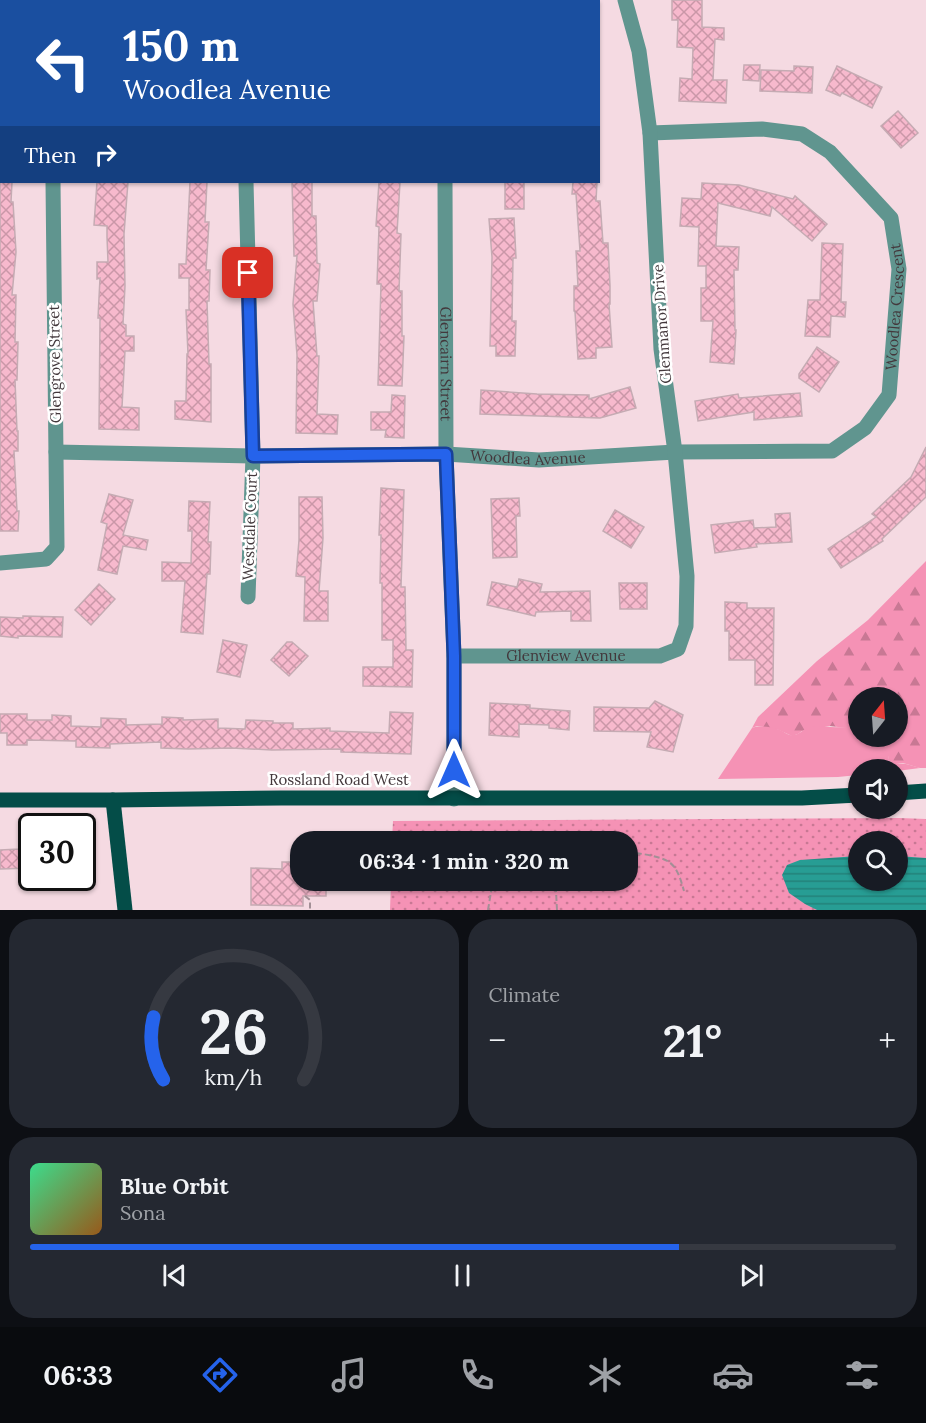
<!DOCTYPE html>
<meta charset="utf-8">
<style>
body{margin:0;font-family:Lora,serif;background:#242831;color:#f1f3f6;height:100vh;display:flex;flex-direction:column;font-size:22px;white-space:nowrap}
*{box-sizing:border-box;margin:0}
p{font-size:20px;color:#9ea1a6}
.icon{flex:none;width:33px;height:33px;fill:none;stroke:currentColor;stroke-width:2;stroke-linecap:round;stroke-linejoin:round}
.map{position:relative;height:910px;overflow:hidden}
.panel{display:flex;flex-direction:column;gap:9px;padding:9px;background:#0d0f14;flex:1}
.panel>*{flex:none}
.guide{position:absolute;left:0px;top:0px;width:600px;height:183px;box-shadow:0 2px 4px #0004;background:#1a4fa0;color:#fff;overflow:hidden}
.needle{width:39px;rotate:17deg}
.tools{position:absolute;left:848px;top:687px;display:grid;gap:12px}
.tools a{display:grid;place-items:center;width:60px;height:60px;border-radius:50%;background:#171b24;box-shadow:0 2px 4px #0004;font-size:30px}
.speed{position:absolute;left:18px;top:813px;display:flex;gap:12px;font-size:30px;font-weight:700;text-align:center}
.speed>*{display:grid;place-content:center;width:78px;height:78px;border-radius:50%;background:#171b24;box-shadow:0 2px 4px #0004;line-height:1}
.speed .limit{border:3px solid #111;border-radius:9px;background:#fff;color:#111}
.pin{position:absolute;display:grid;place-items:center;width:51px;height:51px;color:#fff;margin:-26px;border-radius:12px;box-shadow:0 3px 9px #0006}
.me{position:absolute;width:66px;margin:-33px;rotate:0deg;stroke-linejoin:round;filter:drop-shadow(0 0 4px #0008)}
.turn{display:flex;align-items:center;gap:21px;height:126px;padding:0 24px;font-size:27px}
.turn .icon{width:78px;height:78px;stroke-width:2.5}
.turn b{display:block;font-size:42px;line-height:51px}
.then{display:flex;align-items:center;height:57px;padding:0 24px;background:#0003;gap:12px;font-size:22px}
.big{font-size:45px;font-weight:700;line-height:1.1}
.panel .widget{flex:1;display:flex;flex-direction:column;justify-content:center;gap:9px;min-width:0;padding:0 21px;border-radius:24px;background:#242831}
.panel .dial{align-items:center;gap:0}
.dial svg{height:156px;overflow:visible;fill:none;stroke:#363941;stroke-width:7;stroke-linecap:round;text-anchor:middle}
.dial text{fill:#f1f3f6;stroke:none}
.song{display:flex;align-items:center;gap:18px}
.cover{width:72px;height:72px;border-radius:9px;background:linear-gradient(135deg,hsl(150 70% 55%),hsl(30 70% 35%))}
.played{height:6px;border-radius:3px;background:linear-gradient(90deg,#2563eb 75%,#363941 75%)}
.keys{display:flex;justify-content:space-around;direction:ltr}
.heat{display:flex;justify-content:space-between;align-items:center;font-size:33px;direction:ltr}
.panel .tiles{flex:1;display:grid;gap:9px;grid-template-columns:1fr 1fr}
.widget:last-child{grid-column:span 2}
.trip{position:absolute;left:290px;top:831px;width:348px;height:60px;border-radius:24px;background:#171b24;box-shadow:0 2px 4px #0004;font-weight:700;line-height:60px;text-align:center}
.menu{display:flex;height:96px;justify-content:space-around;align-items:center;background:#090b0e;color:#9ea1a6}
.menu .icon{width:42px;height:42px}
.menu .selected{color:#2563eb}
.menu b{font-size:27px;color:#f1f3f6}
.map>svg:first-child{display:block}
.grass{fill:url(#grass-dots);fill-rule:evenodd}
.forest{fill:url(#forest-firs)}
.green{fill:#f592b5}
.water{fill:url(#water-rules)}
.building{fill:url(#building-cross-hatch);stroke:#c5abb3;stroke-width:1.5}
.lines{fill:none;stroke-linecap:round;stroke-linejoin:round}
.path{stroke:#a38f96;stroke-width:2;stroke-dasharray:6 3;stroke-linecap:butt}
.minor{stroke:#60958f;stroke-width:15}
.major{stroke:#044d48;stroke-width:15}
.route-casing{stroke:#184099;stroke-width:15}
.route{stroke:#2563eb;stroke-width:10}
.labels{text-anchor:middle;stroke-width:5;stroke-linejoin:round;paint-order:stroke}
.street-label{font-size:15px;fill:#43383c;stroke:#fff}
</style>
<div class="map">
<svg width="926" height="910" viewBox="0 0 926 910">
<defs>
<pattern id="grass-dots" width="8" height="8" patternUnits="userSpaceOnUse" patternTransform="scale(1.5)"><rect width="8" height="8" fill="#f592b5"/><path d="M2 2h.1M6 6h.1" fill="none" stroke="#c87894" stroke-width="1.8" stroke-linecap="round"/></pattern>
<pattern id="forest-firs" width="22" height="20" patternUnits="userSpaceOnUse" patternTransform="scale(1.5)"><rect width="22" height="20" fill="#f592b5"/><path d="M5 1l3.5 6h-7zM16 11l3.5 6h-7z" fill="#c87894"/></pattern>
<pattern id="water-rules" width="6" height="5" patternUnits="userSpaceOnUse" patternTransform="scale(1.5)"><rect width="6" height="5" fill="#279d94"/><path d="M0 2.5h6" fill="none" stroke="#23817a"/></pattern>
<pattern id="building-cross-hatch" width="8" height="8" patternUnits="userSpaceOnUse" patternTransform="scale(1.5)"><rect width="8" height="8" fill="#f7b9cd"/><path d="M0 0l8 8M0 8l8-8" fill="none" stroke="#ca97a8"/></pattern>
</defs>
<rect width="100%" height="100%" fill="#f5dae2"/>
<path class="grass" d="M899,818L926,819V910H390L391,881L627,880V842L392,841L393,821ZM858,842H897V880H858Z"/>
<polygon class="forest" points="926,561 926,768 920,768 903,763 895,764 888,760 891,738 889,737 897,736 897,698 858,698 858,725 846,728 830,726 802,731 798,734 792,736 779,730 764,727 757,726 752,728 758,717 817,661 868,620"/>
<path class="green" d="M858,725V736L889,737L891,738V747L888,760C894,765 899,763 906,764C911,765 916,767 920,768L897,771V770H858V775L838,777L718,779L752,728C760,725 772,727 780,730C785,732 788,736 793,735C800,735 804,728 810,727C827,725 842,730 858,725Z"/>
<polygon class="water" points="858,856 858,880 897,880 897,856 926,858 926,910 817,910 805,904 789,893 782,875 787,865 800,860"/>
<g class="building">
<polygon points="672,0 702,0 702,27 724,28 724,40 715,39 713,80 727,80 726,103 679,101 680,78 692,79 693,48 677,47 678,20 672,20"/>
<polygon points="744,65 760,65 759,81 743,80"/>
<polygon points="794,66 813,67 812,93 760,91 761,70 794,71"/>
<polygon points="837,66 882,87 872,108 842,93 840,96 826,90"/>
<polygon points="898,111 918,133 901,148 881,126"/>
<polygon points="0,182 12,182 11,202 13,202 16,252 12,295 16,295 15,342 18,342 17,380 15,380 17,431 18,431 18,451 14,451 17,511 19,511 18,531 0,531"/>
<polygon points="97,182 128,182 124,234 125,286 123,324 126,325 126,336 134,336 134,351 125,351 122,407 139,408 139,430 99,429 100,318 98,318 100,278 97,279 97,262 108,262 107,237 107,226 94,225"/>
<polygon points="190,182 207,182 205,222 209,222 206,270 210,270 209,301 207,301 209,364 211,364 211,422 175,419 175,401 186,401 187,354 188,354 186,310 189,310 189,278 179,278 179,264 186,264"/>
<polygon points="292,182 312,182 312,216 316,216 317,263 320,264 317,301 313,301 317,356 319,356 317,414 338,415 337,434 296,433 297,355 293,304 297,256 294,256"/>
<polygon points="379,182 400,182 397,233 401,234 399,291 402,291 402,336 404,336 402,386 378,385 381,284 377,284 379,227 376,226"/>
<rect x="505" y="182" width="19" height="27"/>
<polygon points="573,182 597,182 596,201 600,201 603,243 608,243 610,286 610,304 609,304 612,347 596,348 596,358 578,359 575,312 574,311 574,286 578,286 576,251 580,251 576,194 572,194"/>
<polygon points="702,183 739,185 793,199 795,196 827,224 812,241 772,207 770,216 718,203 716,246 739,247 738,270 734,270 735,330 736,330 734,364 710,362 713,321 701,321 701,288 706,288 706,266 698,266 699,227 680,226 682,198 701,199"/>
<polygon points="514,218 516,258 513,258 512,321 516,321 515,356 496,356 496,346 490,346 492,257 489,219"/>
<polygon points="822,243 843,244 841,302 846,302 845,317 831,316 830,337 805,336 808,300 820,300"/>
<polygon points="817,347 839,362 819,392 799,378 799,374"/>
<polygon points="630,387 636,408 600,418 480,414 481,390 537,394 589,395 589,399"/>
<polygon points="800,393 802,416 754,420 754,412 698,421 695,401 738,394 739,398"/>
<polygon points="392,395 405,396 404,438 385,437 386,430 371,430 371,412 391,412"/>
<polygon points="926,447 926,497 882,539 883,541 841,568 828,549 876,517 872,514 911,477"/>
<polygon points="381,488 404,490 401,587 405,587 406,650 413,650 412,687 363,686 363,667 393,667 393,640 382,640 382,583 380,583 381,535 379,535"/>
<polygon points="109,494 133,500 123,535 148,540 146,550 123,546 117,574 98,570 107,524 101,522"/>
<polygon points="299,497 322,497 323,538 319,591 328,591 328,621 304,621 305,577 296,576 299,540"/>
<polygon points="519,498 520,516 516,516 517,557 493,558 491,499"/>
<polygon points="189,501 210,502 208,542 211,542 210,574 207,574 203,634 181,632 185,581 162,581 162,562 191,563 192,531 188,531"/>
<polygon points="615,510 644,527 631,548 603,531"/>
<polygon points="790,513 792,542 756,544 757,547 715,553 711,525 753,520 754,528 776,527 775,514"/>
<polygon points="519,579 542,584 540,592 590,591 591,621 571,621 571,611 536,612 535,616 487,605 492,582 517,587"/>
<polygon points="619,583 647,583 647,609 620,609"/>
<polygon points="99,584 115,599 91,625 75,610"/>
<polygon points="725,602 747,603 747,608 774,608 773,685 755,685 755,660 729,660 729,631 725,631"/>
<polygon points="23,616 63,617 62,637 18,636 18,638 0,636 0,617 23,618"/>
<polygon points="223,640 247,645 240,677 217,672"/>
<polygon points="287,642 292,642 308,656 289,676 271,660"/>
<polygon points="655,701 683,715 673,752 647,747 651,732 594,731 594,707 649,708"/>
<polygon points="490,703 530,705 530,708 570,711 569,730 549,728 549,725 519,724 519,737 489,735"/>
<polygon points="390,712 413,713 411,754 341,752 341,749 272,750 231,748 188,749 161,748 161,742 110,744 110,748 76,747 76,741 27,740 27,745 7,745 7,733 0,733 0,714 27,714 27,720 52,720 52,715 71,716 71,726 101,727 101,718 126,719 126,725 162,724 162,717 183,718 183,720 218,719 218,728 245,729 246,720 273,721 273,723 293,723 293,729 330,728 330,731 389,733"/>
<polygon points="19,848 32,848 32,868 0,869 0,850 19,849"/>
<polygon points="282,862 300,862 300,880 326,880 326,896 303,896 303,906 251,905 251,868 282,869"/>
</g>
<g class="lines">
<g class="path">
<polyline points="509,842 521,839 561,842"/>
<path d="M627,852C637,853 661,856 669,862C678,868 681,881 684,891"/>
<polyline points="305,896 310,900 310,910"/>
<polyline points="488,910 493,880"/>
<polyline points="557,910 556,891 560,880"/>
</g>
<g class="minor">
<polyline points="51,0 51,2"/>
<polyline points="443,0 443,2"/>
<polyline points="243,2 243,0"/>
<polyline points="0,57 2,57"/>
<polyline points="246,182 253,456 248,597"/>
<path id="s1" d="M445,182L446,454L454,656V799"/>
<path id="s2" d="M56,452L253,456L446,454L539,460L675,452L832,451L865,428L889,395L899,269L891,218L830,152L802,134L762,129L650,133"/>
<polyline points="0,563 46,559 57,547 53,182"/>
<path id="s3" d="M454,656H660L678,649L686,626L687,576L675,452L661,349L650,133L639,51L625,0"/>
</g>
<g class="major">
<polyline points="897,793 926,791"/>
<polyline points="0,800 113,800 281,798 802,798 858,795"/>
<polyline points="113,800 125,910"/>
</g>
</g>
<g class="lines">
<defs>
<polyline id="route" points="248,273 253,456 446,454 454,656 454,770"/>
</defs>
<use href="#route" class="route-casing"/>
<use href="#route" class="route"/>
</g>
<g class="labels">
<g class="street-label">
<text dy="5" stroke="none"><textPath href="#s2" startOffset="946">Woodlea Crescent</textPath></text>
<text transform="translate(662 324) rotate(-94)" y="5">Glenmanor Drive</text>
<text transform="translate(55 364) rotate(-91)" y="5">Glengrove Street</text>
<text dy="5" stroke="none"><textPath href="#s1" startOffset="182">Glencairn Street</textPath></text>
<text dy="5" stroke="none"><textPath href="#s2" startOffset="472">Woodlea Avenue</textPath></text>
<text transform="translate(250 526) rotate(-88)" y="5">Westdale Court</text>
<text dy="5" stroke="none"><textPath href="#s3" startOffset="112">Glenview Avenue</textPath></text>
<text x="339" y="785">Rossland Road West</text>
</g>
</g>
</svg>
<div class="tools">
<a><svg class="needle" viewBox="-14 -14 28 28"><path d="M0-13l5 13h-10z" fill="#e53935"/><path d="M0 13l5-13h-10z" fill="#9ea1a6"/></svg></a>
<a><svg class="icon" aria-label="sound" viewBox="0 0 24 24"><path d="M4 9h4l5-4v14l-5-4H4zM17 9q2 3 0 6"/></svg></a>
<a><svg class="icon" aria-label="search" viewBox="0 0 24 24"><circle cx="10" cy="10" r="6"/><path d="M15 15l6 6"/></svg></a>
</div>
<div class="speed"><div class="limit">30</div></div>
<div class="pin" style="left:248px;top:273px;background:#d93025"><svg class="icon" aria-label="arrive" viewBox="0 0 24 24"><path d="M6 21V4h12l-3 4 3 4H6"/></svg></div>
<svg class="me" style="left:454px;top:770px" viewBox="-20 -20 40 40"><path d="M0-17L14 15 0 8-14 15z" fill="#2563eb" stroke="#fff" stroke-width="4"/></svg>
<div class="trip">06:34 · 1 min · 320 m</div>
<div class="guide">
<div class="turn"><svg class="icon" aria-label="left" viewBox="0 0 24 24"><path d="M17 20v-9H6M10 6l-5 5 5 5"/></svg><div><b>150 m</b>Woodlea Avenue</div></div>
<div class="then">Then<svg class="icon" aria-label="right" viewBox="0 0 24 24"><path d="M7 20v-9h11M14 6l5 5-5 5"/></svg></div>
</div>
</div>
<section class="panel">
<div class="tiles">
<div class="widget dial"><svg viewBox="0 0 100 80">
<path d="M14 69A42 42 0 1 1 86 69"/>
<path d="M14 69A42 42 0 0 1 9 37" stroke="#2563eb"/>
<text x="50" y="56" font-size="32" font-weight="700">26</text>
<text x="50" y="72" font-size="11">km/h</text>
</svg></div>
<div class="widget"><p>Climate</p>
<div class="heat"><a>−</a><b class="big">21°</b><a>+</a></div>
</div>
<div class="widget">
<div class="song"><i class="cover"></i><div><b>Blue Orbit</b><p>Sona</p></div></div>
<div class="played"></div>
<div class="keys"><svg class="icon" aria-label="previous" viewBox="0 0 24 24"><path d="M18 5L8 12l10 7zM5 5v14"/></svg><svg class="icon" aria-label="pause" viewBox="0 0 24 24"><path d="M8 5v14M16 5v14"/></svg><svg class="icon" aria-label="next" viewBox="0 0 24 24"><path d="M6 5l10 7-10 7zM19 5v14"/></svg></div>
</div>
</div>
</section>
<nav class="menu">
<b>06:33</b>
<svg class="icon selected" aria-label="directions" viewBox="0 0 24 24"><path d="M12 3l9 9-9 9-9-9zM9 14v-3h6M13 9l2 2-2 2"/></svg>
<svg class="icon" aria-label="music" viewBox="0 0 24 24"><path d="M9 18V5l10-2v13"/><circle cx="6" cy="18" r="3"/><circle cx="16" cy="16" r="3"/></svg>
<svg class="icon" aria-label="phone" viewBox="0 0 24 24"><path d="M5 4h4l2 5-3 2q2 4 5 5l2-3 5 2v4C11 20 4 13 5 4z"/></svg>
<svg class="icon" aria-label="climate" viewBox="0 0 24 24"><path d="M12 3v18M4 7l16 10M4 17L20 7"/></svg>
<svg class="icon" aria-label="car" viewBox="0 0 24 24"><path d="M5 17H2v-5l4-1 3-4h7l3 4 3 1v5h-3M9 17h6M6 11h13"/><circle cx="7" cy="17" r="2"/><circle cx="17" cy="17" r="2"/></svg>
<svg class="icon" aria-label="filters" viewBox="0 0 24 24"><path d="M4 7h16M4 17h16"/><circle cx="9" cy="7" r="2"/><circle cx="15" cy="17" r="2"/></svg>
</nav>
